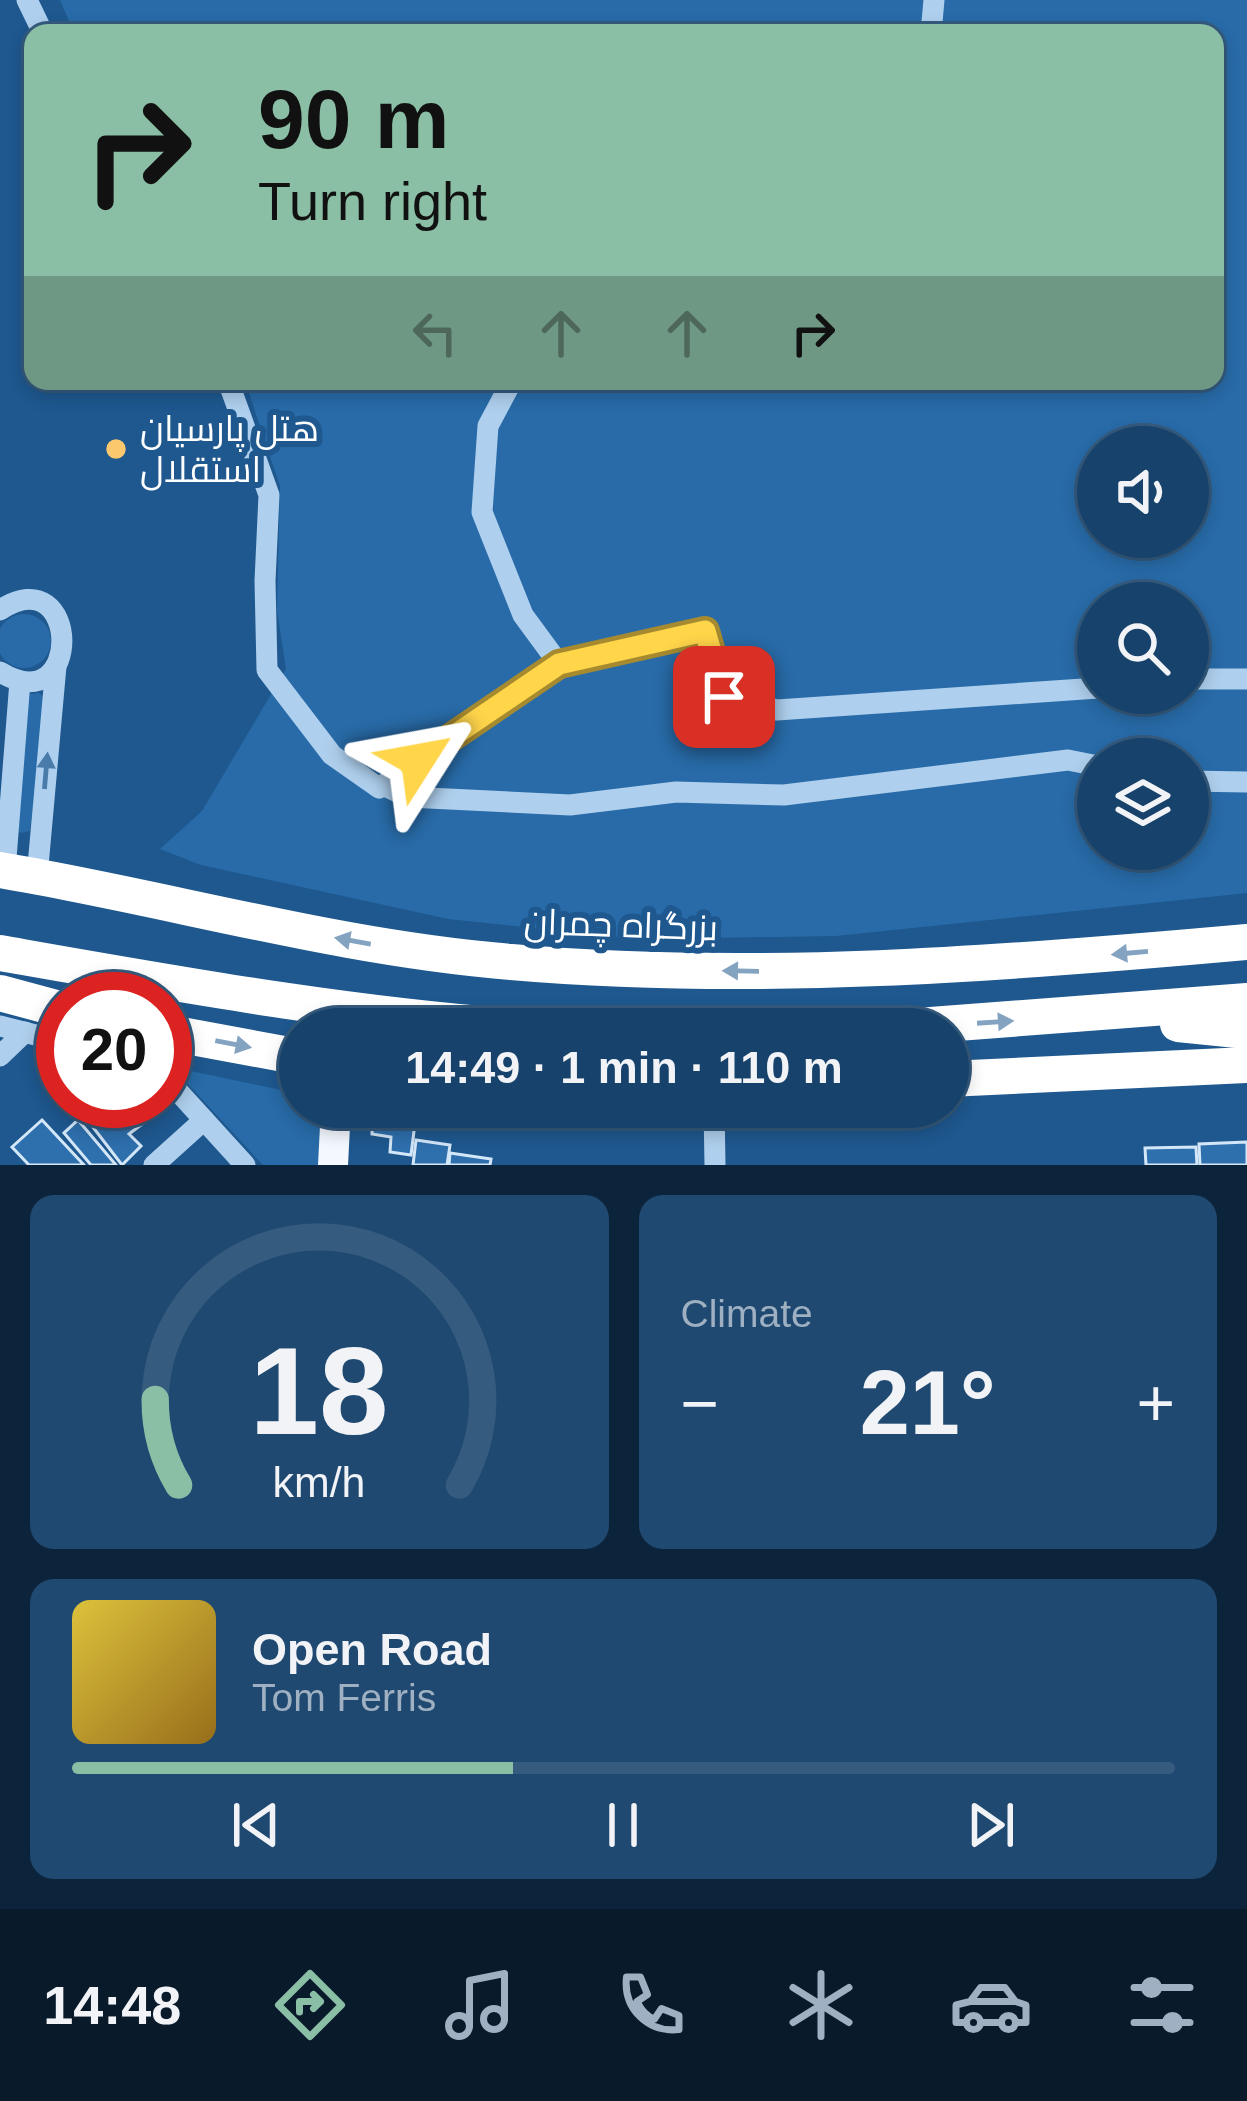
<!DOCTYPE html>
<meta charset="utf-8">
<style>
body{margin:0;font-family:Arial,Cairo,sans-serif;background:#1f4971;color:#f1f3f6;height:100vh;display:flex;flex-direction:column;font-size:45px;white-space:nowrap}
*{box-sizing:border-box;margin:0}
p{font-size:39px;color:#9eb0c1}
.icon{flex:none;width:66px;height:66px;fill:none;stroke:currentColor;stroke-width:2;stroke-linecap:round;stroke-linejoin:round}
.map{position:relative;height:1165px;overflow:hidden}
.sheet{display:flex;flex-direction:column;gap:30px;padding:30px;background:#0c243b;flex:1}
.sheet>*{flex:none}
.guide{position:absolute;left:24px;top:24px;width:1200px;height:366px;border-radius:24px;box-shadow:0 6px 18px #0003,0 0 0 3px #355b7e;background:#8abfa5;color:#111;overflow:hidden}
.buttons{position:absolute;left:1077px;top:426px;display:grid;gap:24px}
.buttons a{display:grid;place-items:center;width:132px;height:132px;border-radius:50%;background:#16426b;box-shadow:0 6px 18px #0003,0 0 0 3px #355b7e;font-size:60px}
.speed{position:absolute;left:36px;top:972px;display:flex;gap:24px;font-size:60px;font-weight:700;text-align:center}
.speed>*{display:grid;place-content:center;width:156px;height:156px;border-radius:50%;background:#16426b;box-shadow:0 6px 18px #0003,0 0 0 3px #355b7e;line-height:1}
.speed .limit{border:18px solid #d22;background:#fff;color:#111}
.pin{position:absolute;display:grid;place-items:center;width:102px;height:102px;color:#fff;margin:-51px;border-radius:24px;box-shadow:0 6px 18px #0006}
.me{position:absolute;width:132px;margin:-66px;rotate:56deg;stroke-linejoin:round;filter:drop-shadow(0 0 9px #0008)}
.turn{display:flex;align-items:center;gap:42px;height:252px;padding:0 36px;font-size:54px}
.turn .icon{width:156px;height:156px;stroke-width:2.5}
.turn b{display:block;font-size:84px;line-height:102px}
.lanes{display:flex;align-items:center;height:114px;padding:0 36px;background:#0003;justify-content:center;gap:60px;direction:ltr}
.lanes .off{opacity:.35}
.big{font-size:90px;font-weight:800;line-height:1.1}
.sheet .card{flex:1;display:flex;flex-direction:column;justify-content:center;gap:18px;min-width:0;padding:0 42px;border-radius:24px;background:#1f4971}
.sheet .dial{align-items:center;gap:0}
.dial svg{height:312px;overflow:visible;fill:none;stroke:#355b7e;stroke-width:7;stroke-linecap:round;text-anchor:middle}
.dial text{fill:#f1f3f6;stroke:none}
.song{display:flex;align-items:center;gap:36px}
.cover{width:144px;height:144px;border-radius:18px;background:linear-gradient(135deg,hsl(50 70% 55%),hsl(40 70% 35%))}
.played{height:12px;border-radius:6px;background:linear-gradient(90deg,#8abfa5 40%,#355b7e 40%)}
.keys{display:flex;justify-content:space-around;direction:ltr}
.heat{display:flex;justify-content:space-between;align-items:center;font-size:66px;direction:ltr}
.sheet .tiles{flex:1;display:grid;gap:30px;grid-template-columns:1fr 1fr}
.card:last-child{grid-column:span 2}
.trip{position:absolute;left:279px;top:1008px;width:690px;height:120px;border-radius:60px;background:#16426b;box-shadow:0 6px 18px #0003,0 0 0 3px #355b7e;font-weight:800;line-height:120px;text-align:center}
.dock{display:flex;height:192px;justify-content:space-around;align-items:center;background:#091a2b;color:#9eb0c1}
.dock .icon{width:84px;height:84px}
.dock .current{color:#8abfa5}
.dock b{font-size:54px;color:#f1f3f6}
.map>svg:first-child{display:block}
.green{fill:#286ba8;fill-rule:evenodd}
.building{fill:#2e6fad;stroke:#d3e7f9;stroke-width:3}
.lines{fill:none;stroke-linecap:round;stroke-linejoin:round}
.minor{stroke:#aecfed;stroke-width:21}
.major{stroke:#f4f9ff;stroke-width:30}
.highway{stroke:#fff;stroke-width:36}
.oneway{fill:#497cab}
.oneway2{fill:#83a3c1}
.route-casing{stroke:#a68a30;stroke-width:30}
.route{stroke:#ffd54a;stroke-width:21}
.poi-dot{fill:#fcc86d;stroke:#1e588f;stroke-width:4.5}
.labels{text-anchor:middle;stroke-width:12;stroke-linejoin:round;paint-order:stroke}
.poi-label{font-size:36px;fill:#fff;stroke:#1e588f;text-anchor:start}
.street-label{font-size:36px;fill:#fff;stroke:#1e588f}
</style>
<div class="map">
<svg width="1247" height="1165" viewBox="0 0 1247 1165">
<rect width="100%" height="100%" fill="#1e588f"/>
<g class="green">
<path d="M60,0H1247V893L836,936L640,939L448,919L201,865L160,849L202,811L286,669L277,610L280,486L245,381H1215V33H74ZM1098,447H1188V537H1098ZM1098,603H1188V693H1098ZM1098,759H1188V849H1098Z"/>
<circle cx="24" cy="641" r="27"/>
<polygon points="39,693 44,697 44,710 30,831 21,833 16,829 28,694"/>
<polygon points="172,1067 300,1094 300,1107 320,1107 321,1165 263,1165"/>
</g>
<g class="building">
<polygon points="89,1101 142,1101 153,1116 129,1134 141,1146 122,1165 79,1109"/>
<polygon points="373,1107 406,1107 415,1123 411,1155 390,1152 391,1137 372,1134"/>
<polygon points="42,1120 84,1165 29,1165 12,1147"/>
<polygon points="78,1120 116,1165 91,1165 64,1133"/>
<polygon points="416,1140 450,1145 447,1165 413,1165"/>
<polygon points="1247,1142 1247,1165 1200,1165 1199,1144"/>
<polygon points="1196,1147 1197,1165 1146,1165 1145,1148"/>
<polygon points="450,1153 491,1159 490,1165 449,1165"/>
</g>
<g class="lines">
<g class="minor">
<polyline points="27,0 43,33"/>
<polyline points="931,33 934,0"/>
<polyline points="228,381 269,495 265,581 267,670 332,755 379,788 559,664"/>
<polyline points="512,381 488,426 482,512 523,615 559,664 705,631 724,697 777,710 1098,688"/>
<path d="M0,610C81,557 84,723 0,672"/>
<polyline points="1188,679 1247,679"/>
<polyline points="1188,781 1247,782"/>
<polyline points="383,785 408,797 570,805 676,792 784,795 1068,760 1098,766"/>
<polyline points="5,871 20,681"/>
<polyline points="37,877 56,666"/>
<polyline points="0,1026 63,1042"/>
<polyline points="0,1056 25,1032"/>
<polyline points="165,1077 245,1165"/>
<polyline points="714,1107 715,1165"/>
<polyline points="154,1165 204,1120"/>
</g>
<polyline class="major" points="333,1165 336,1107"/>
<g class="highway">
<path d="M0,870C171,899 337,948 511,962C756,983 1002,964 1247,942"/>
<path d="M0,953C182,985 364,1018 548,1029"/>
<polyline points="0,993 63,1010"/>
<polyline points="1178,1024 1247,1031"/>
<polyline points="878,1029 1247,1001"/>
<polyline points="165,1032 300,1057"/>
<polyline points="948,1079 1247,1065"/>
</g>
</g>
<defs><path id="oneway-solid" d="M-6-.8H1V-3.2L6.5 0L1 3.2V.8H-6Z" transform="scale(3)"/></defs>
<use class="oneway" href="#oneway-solid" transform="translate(46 771) rotate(-85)"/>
<g class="oneway2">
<use href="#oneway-solid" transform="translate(353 941) rotate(-170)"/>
<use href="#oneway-solid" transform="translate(1130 953) rotate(175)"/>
<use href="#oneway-solid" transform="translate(741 971) rotate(-179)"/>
<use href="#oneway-solid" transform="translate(995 1022) rotate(-4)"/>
<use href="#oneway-solid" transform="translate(233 1044) rotate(11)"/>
</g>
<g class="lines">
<defs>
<polyline id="route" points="418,760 559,664 705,631 724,697"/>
</defs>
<use href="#route" class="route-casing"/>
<use href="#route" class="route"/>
</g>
<circle class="poi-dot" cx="116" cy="449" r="12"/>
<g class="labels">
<g class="poi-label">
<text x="140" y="441">هتل پارسیان<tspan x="140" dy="41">استقلال</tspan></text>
</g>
<g class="street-label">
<text transform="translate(621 924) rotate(2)" y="13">بزرگراه چمران</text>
</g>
</g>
</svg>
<div class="buttons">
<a><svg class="icon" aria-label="sound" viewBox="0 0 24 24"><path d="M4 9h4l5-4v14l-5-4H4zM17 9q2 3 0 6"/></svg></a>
<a><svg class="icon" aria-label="search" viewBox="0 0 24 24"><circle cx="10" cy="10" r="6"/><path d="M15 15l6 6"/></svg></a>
<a><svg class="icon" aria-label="layers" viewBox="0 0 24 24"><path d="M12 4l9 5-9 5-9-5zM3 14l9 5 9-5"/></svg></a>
</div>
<div class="speed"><div class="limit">20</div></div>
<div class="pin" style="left:724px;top:697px;background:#d93025"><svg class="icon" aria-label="arrive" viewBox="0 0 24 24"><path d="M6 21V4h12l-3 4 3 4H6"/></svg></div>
<svg class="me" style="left:418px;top:760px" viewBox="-20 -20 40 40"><path d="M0-17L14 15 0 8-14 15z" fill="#ffd54a" stroke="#fff" stroke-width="4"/></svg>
<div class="trip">14:49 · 1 min · 110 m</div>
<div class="guide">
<div class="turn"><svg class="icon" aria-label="right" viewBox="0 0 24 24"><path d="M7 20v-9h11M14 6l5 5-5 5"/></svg><div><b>90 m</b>Turn right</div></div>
<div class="lanes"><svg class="icon off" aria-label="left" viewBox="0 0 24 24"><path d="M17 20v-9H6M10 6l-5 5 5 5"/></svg><svg class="icon off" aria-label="ahead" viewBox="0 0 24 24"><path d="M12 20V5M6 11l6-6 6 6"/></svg><svg class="icon off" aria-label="ahead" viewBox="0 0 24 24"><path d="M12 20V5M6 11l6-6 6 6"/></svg><svg class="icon" aria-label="right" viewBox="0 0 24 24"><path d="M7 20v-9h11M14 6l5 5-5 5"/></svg></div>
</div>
</div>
<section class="sheet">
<div class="tiles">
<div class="card dial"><svg viewBox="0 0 100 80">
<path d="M14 69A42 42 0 1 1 86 69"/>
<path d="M14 69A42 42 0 0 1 8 47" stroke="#8abfa5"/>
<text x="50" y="56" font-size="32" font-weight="700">18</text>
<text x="50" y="72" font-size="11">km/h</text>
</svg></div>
<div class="card"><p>Climate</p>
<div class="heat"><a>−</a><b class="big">21°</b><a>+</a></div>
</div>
<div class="card">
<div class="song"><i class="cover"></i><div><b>Open Road</b><p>Tom Ferris</p></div></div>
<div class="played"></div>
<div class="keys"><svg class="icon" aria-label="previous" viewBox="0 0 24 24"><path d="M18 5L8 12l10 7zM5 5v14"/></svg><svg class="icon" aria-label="pause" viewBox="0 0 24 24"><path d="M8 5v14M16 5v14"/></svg><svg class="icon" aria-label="next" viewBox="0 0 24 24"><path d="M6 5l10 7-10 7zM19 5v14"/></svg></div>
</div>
</div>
</section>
<nav class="dock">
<b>14:48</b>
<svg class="icon current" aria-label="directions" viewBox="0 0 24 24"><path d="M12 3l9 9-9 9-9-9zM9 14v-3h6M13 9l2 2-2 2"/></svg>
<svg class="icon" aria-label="music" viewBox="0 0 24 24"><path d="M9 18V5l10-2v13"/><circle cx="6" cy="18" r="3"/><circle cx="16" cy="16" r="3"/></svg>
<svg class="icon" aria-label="phone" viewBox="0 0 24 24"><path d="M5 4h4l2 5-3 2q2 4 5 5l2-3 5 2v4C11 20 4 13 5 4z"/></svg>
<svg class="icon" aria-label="climate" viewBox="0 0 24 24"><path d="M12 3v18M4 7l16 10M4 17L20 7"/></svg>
<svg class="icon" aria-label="car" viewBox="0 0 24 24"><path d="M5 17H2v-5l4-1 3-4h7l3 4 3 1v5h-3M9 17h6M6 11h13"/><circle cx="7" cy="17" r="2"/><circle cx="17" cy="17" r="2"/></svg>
<svg class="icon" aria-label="filters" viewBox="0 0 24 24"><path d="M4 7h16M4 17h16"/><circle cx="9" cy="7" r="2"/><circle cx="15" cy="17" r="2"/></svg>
</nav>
